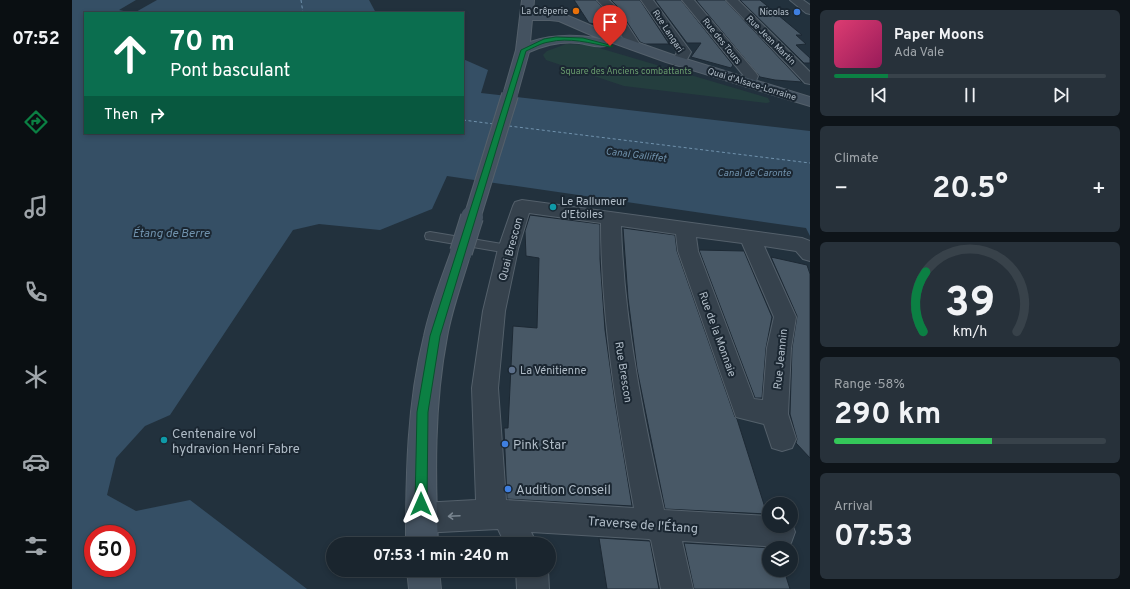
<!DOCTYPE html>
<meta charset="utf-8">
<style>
body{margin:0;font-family:Overpass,sans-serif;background:#27313a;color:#f1f3f6;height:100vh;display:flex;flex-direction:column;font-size:15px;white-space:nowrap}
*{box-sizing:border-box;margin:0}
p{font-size:13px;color:#9fa5aa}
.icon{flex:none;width:22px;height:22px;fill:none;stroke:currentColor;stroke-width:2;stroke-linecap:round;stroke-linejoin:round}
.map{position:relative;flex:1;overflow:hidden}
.side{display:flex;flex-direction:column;gap:10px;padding:10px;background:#0e1419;width:320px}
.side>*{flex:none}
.banner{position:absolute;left:12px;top:12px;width:380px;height:122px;border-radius:0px;box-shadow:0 2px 6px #0003,0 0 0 1px #38424a;background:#0b6e4f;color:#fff;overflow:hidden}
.tools{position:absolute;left:690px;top:497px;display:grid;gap:8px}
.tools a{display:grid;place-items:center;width:36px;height:36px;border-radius:50%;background:#1a252e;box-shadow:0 2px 6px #0003,0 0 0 1px #38424a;font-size:20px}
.speed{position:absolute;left:12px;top:525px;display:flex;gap:8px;font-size:20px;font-weight:700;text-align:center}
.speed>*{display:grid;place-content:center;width:52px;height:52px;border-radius:50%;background:#1a252e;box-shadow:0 2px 6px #0003,0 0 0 1px #38424a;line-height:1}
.speed .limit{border:6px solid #d22;background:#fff;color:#111}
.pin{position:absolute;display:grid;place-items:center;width:34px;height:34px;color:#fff;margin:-41px -17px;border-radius:50% 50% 50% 0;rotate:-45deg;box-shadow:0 0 4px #0007}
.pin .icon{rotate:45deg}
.me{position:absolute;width:44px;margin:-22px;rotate:0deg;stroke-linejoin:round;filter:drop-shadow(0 0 3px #0008)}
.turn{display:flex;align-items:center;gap:14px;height:84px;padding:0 20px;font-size:18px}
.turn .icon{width:52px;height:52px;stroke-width:2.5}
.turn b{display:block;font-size:28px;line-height:34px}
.then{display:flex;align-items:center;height:38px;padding:0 20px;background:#0003;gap:8px;font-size:15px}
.big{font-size:30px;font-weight:700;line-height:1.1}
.side .tile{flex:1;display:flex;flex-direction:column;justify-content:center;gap:6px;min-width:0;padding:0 14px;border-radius:6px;background:#27313a}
.side .dial{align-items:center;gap:0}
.dial svg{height:104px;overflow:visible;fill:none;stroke:#38424a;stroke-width:7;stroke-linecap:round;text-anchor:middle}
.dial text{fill:#f1f3f6;stroke:none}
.song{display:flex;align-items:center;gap:12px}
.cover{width:48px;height:48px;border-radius:6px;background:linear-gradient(135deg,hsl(340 70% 55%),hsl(330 70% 35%))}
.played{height:4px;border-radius:2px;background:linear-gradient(90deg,#0b8043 20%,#38424a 20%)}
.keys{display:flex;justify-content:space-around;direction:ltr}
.heat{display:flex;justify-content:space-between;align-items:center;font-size:22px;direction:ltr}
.charge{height:6px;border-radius:3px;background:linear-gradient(90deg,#34c759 58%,#38424a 0)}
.trip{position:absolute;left:254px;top:537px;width:230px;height:40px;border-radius:20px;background:#1a252e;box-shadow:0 2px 6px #0003,0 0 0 1px #38424a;font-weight:700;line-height:40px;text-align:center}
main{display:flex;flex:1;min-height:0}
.menu{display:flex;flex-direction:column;width:72px;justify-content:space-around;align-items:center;background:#0a0f12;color:#9fa5aa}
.menu .icon{width:28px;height:28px}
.menu .current{color:#0b8043}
.menu b{font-size:18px;color:#f1f3f6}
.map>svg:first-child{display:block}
.green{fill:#243e3e}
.water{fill:#354f65;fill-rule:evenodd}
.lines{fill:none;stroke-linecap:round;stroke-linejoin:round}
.ferry{stroke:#7092ad;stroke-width:1;stroke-dasharray:3 2.5;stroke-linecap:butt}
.building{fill:#485866;stroke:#1d2934}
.lane-casing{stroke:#54606b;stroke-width:2}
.street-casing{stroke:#54606b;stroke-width:2}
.secondary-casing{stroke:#54606b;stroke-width:2}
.lane{fill:#36424d;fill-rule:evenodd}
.street{fill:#36424d;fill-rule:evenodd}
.secondary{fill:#445260;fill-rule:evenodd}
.secondary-bridge-far1-casing{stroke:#54606b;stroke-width:18;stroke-linecap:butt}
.secondary-bridge-casing{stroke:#54606b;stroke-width:24;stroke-linecap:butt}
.secondary-bridge-far1{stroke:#445260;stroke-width:16}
.secondary-bridge{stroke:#445260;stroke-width:22}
.oneway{stroke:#7a8691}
.route{fill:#0b8043;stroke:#07532c}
.food-dot{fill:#e8710a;stroke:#1b2732;stroke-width:1.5}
.shop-dot{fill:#3f7fe0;stroke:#1b2732;stroke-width:1.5}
.culture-dot{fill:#0f9aa8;stroke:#1b2732;stroke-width:1.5}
.service-dot{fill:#5c6f8a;stroke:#1b2732;stroke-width:1.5}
.labels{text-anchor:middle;stroke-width:4;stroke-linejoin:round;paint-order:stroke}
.far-poi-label{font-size:9px;fill:#b1bdc8;stroke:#1b2732;text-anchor:end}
.far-street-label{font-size:9px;fill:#b1bdc8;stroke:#1b2732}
.far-park-label{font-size:9px;fill:#689a6d;stroke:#1b2732}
.far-water-label{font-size:10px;font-style:italic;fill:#7092ad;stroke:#1b2732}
.poi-label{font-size:11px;fill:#b1bdc8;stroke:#1b2732;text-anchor:start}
.street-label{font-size:11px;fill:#b1bdc8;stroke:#1b2732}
.water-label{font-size:12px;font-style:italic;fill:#7092ad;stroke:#1b2732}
.near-poi-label{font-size:13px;fill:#b1bdc8;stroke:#1b2732;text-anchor:start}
.near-street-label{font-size:13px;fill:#b1bdc8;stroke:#1b2732}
</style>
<main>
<nav class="menu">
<b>07:52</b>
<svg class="icon current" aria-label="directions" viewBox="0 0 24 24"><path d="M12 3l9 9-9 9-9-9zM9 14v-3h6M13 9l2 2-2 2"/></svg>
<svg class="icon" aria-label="music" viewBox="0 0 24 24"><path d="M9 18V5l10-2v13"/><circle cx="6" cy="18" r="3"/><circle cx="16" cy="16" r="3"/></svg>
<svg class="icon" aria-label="phone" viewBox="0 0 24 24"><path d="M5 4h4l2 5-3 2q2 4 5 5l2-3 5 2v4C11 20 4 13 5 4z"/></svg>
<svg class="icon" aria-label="climate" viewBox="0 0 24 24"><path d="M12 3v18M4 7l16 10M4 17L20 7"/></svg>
<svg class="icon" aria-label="car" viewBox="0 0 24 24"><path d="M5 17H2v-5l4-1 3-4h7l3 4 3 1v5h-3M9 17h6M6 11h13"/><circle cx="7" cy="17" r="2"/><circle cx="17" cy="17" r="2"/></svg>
<svg class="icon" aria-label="filters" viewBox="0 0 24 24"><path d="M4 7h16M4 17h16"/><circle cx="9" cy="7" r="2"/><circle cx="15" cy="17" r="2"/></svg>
</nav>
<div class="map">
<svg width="738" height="589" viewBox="0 0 738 589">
<rect width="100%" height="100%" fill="#22313d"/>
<polygon class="green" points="494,44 517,45 696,98 698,102 695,103 552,86 474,60 471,55 475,51"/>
<g class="water">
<path d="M0,0H64L47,10L61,13H13V133H391V59L416,70L409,93L738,131V236L734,228L375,176L360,209L308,230L247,224L221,230L98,415L73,426L44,458L35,495L64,511L118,500L235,589H0ZM21,534H55V568H21Z"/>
<polygon points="85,0 297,0 304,13 62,13"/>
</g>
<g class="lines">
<g class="ferry">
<polyline points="229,0 231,13"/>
<polyline points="391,120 422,124"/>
<polyline points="437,126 738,163"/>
</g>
</g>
<g class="building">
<polygon points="502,0 524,0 533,11 543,27 532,27 530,25 517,23"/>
<polygon points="539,0 568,0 597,44 573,44 568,42 544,5"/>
<polygon points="583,0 609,0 661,65 659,68 619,57 629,43 615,43"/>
<polygon points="624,0 653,0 730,82 703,80 688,77"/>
<polygon points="668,0 688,0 730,35 724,35 734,44 724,45 738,58 738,63 732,63"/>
<polygon points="458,215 528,224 528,259 533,330 543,402 560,506 435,499 432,428 436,428 441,326 465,328 467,258 454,256 453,231"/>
<polygon points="551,228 603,235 605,251 663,417 665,419 695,514 593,509 565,369 556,298"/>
<polygon points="627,250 672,251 700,317 694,348 690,398 683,398"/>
<polygon points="699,257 735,265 738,274 738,458 724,443 725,439 718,414 720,348 725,316"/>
<polygon points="527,538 578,541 587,589 535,589"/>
<polygon points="612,543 700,548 697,548 697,570 712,570 718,589 622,589"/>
</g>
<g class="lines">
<defs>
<polygon id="lane" points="358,232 436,245 440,246 442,249 440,252 436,253 354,239 353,236 354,233"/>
<g id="street">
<polygon points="525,0 537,0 543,6 569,46 568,49 558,49 534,10"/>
<polygon points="569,0 581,0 619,52 612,65 602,65 600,62 605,52"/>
<polygon points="610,0 622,0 684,73 686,76 682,86 677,87 672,86 670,83 672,76"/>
<polygon points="654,0 666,0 738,72 738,84 733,83"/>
<polygon points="718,0 731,0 738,5 738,14 734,13"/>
<path d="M450,200L730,238L738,241V261L731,259L724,251L692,246L724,317L719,348L716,414L724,439L720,448L710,451L700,448L692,424L664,417L606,251L604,234L549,226C552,322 571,416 592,510L697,516V526H719V521L723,532L719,543L708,547L610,541L621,589H589L579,540L577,539L459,532L465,544H433L426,529L349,533L338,529L334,518L338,507L349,503L404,500L400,388L411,311L426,249L441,206L443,202ZM457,213L529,223C529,319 545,413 562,508L434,500L426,388L433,311L446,249ZM624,237L670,243L702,317L695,348L691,400L682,399L626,251Z"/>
<polygon points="444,570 476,570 477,589 445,589"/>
</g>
<g id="secondary">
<path d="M450,0H462L461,13L478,12L494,15L527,29L604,56L738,97V106L594,62L519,35L487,21L478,20H460L458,42C482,34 504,34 528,39L533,40L534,43L533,46C524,48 515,44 507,43C489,41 473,45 457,52L445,95L443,98L438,99L433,98L431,95L444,50Z"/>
<path d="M389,245L396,247L399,252C391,280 380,308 375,337C362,405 363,475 366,544H334C334,474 335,404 352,336C358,307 369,280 379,252L382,247Z"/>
<polygon points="335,570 367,570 369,589 337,589"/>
</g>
</defs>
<use href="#lane" class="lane-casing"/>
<use href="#street" class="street-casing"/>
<use href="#secondary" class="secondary-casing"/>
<use href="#lane" class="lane"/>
<use href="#street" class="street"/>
<use href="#secondary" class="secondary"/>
<defs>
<polyline id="secondary-bridge-far1" points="400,218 438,95"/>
<polyline id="secondary-bridge" points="389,252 400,217"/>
</defs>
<use href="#secondary-bridge-far1" class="secondary-bridge-far1-casing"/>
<use href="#secondary-bridge" class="secondary-bridge-casing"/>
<use href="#secondary-bridge-far1" class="secondary-bridge-far1"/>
<use href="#secondary-bridge" class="secondary-bridge"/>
</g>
<defs><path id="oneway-shaft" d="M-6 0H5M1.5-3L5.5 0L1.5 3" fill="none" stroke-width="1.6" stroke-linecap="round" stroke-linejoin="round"/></defs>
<use class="oneway" href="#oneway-shaft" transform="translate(382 516) rotate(177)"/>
<path class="route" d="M484,37L511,38L541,46L538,47C518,43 497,37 477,42C469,43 461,48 454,51L368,336L356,412L355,504L353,508L349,510L345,508L343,504L345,412L358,336L449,50L472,39Z"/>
<circle class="food-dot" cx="504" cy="11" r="4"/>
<g class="shop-dot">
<circle cx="725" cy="12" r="4"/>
<circle cx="433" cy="444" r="4"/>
<circle cx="436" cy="489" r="4"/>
</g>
<g class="culture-dot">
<circle cx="481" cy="207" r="4"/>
<circle cx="92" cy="440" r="4"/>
</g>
<circle class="service-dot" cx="440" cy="370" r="4"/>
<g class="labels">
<g class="far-poi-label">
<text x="496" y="14">La Crêperie</text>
<text x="717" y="15">Nicolas</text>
</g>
<g class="far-street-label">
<text transform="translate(596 31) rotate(57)" y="3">Rue Langari</text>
<text transform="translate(699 40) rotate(45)" y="3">Rue Jean Martin</text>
<text transform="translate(650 41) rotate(51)" y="3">Rue des Tours</text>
<text transform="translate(680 84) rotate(17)" y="3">Quai d'Alsace-Lorraine</text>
</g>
<g class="far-park-label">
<text x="554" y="74">Square des Anciens combattants</text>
</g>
<g class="far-water-label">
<text transform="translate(564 154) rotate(7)" y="4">Canal Galliffet</text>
<text x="682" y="176">Canal de Caronte</text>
</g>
<g class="poi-label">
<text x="489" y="205">Le Rallumeur<tspan x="489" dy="13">d'Etoiles</tspan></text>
<text x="448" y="374">La Vénitienne</text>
</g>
<g class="street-label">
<text transform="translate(438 249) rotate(-75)" y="4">Quai Brescon</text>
<text transform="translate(646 334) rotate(70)" y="4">Rue de la Monnaie</text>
<text transform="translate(708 359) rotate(-84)" y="4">Rue Jeannin</text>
<text transform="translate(552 372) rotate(81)" y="4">Rue Brescon</text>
</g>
<g class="water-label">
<text x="99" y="237">Étang de Berre</text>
</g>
<g class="near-poi-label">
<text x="100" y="438">Centenaire vol<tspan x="100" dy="15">hydravion Henri Fabre</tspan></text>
<text x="441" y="449">Pink Star</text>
<text x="444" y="494">Audition Conseil</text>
</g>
<g class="near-street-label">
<text transform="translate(571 524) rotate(4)" y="5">Traverse de l'Étang</text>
</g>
</g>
</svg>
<div class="tools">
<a><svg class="icon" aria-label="search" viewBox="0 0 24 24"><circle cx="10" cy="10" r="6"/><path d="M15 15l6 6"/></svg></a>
<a><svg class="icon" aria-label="layers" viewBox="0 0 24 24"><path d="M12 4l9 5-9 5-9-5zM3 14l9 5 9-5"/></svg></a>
</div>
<div class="speed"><div class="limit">50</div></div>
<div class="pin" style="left:538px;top:46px;background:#d93025"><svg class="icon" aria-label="arrive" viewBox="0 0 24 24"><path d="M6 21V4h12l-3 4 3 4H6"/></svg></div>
<svg class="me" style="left:349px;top:504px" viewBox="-20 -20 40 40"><path d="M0-17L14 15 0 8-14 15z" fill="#0b8043" stroke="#fff" stroke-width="4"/></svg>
<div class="trip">07:53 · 1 min · 240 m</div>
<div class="banner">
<div class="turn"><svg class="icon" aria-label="ahead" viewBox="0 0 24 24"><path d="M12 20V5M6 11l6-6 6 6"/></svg><div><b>70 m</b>Pont basculant</div></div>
<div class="then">Then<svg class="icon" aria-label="right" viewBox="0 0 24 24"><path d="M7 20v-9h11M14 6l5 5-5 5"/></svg></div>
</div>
</div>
<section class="side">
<div class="tile">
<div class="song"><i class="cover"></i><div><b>Paper Moons</b><p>Ada Vale</p></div></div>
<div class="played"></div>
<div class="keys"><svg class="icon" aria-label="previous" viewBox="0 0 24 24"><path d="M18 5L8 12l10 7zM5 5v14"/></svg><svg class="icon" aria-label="pause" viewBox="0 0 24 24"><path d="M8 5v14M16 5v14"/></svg><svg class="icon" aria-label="next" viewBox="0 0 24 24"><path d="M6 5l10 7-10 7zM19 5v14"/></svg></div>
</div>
<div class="tile"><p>Climate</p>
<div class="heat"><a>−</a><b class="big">20.5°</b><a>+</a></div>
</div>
<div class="tile dial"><svg viewBox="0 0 100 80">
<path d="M14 69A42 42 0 1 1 86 69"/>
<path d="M14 69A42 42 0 0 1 16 23" stroke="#0b8043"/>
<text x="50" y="56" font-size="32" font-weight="700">39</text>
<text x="50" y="72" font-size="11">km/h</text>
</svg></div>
<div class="tile"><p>Range · 58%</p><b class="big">290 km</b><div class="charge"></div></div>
<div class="tile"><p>Arrival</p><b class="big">07:53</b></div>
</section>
</main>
